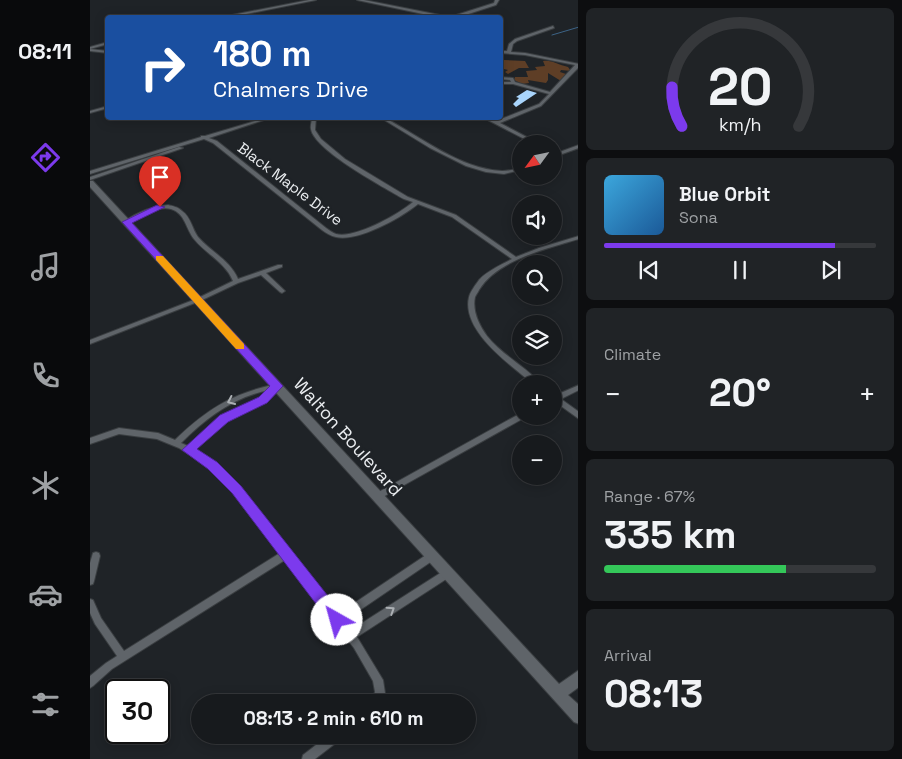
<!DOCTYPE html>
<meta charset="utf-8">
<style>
body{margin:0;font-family:"Space Grotesk",sans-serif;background:#202326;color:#f1f3f6;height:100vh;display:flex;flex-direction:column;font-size:19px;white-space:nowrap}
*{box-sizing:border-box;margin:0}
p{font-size:16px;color:#9ea1a4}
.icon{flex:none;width:28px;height:28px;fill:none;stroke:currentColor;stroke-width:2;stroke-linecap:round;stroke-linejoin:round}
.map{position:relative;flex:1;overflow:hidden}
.sheet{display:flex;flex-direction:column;gap:8px;padding:8px;background:#0d0e10;width:324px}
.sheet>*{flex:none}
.hud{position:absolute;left:15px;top:15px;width:398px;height:105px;border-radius:5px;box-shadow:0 2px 12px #0003,0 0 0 1px #36383b;background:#1a4fa0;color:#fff;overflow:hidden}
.needle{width:32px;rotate:237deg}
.fabs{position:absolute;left:422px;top:135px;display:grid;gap:10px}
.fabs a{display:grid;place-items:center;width:50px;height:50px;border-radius:50%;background:#171a1d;box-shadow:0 2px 12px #0003,0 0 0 1px #36383b;font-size:25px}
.speed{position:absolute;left:15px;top:679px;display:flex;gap:10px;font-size:25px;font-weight:700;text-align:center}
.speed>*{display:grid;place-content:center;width:65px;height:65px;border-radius:50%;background:#171a1d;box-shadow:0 2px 12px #0003,0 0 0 1px #36383b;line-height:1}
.speed .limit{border:2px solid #111;border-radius:8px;background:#fff;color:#111}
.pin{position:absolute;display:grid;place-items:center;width:42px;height:42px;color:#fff;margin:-51px -21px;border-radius:50% 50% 50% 0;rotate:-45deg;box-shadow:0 0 5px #0007}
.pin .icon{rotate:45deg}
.me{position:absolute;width:55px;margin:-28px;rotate:322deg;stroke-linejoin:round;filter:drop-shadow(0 0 4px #0008)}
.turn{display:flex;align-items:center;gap:18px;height:105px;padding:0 25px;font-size:22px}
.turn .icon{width:65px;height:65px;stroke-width:2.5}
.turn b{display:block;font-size:35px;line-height:42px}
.big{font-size:38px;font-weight:700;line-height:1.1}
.sheet .card{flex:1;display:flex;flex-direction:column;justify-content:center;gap:8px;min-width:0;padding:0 18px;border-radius:8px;background:#202326}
.sheet .dial{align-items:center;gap:0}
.dial svg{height:130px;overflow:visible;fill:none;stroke:#36383b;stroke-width:7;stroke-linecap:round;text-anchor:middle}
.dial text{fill:#f1f3f6;stroke:none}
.song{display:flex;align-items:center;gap:15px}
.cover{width:60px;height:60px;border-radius:8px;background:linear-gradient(135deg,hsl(200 70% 55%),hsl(210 70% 35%))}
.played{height:5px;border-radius:2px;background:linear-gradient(90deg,#7c3aed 85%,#36383b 85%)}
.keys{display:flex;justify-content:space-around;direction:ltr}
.heat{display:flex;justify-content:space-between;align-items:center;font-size:28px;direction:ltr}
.charge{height:8px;border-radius:4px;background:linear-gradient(90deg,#34c759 67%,#36383b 0)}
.trip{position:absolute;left:101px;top:694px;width:285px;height:50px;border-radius:25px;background:#171a1d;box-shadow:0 2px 12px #0003,0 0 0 1px #36383b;font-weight:700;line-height:50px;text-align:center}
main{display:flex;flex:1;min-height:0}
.dock{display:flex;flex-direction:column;width:90px;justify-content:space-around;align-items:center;background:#090a0c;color:#9ea1a4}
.dock .icon{width:35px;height:35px}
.dock .on{color:#7c3aed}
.dock b{font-size:22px;color:#f1f3f6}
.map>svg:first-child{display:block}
.green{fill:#5e3e26}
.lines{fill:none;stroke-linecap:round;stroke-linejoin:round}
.stream{stroke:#3d6487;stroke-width:1}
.building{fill:#a9d5fc}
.street-casing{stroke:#3a3e41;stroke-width:2}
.secondary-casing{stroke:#3a3e41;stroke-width:2}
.street{fill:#5f6469;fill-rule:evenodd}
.secondary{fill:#5f6469;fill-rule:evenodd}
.oneway{stroke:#abafb3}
.route{fill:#7c3aed;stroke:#51269a}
.slow{fill:#f59e0b}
.labels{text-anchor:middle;stroke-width:5;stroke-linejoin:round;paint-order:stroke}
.far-street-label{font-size:15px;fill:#eaedf0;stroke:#1f2327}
.street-label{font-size:18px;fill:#eaedf0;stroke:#1f2327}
</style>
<main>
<nav class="dock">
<b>08:11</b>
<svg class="icon on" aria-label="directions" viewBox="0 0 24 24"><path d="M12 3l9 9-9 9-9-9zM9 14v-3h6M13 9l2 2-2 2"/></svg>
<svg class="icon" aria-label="music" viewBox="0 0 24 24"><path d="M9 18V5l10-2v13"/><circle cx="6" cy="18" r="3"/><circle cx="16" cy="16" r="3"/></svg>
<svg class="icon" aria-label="phone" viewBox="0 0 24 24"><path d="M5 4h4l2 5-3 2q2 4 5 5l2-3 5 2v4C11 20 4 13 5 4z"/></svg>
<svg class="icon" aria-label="climate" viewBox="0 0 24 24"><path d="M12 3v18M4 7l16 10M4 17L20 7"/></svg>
<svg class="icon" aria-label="car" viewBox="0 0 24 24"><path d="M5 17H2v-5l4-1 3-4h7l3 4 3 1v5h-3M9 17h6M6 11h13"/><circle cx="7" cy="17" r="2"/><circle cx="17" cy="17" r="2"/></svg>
<svg class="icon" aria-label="filters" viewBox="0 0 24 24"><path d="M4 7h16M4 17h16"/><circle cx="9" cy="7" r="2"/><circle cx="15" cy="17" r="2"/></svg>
</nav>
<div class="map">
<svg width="489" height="759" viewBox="0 0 489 759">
<rect width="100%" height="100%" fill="#1f2327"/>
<g class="green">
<polygon points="414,60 435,61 439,68 429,68 418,74 415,72 418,70 410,68 410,61"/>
<path d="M453,61C463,60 468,65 478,67L481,71L471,70L470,72L476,74L471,81L458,73V80L456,83L438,80L439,83L432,84L424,80L425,77H438L436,71L447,70L445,67L455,66Z"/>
</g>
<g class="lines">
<polyline class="stream" points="462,35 489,27"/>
</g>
<polygon class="building" points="437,90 447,93 426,107 423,104 429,98 426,97"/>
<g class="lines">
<defs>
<g id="street">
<polygon points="219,0 226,0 136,18 127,18"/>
<polygon points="267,0 274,0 360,17 404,3 405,0 409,0 406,5 366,18 352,18"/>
<polygon points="463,26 464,28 427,41 423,44 421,52 435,53 489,64 489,67 451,106 410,123 450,144 444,144 394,118 398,118 406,121 449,104 459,94 423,84 410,84 410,82 421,82 420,80 410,79 410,77 423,78 425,82 460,92 485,65 435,55 410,53 410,51 417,51 419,44 425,39"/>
<polygon points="18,42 18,44 0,49 18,51 18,53 0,51 0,47"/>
<polygon points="18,106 18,108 0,113 0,111"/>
<path d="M175,118H180L119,138L127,141L236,228C239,230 243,233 246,234C265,239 309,214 323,202L314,199C295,188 224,150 221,129C220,126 222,121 222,118H226L225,130L231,139L255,159L318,197L366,215L426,257L449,248L489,236V239C456,249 407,260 389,290C388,292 386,295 385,297C382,311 389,325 397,336C412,355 435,366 451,384H443C421,365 371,331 379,297C380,292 386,284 389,280C397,271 411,265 422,259L362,217L328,204C311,218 268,242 246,237C241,236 236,233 232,230L123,143L114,139L0,174V171L111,137V136H115Z"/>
<path d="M291,118H295C331,137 370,169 412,171C418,171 425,169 431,168V170L414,174L396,172L376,166L340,148Z"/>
<polygon points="489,145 489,148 464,157 464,154"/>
<polygon points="89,147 93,148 0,180 0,177"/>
<path d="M78,205C83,206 88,207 92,211C101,217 102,229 108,237C121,252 140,260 148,279L188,265H192V267L176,273L195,291L192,293L190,292L171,275L148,283L110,301L0,344V340L106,299L143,281C135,262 116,254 104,239C96,229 95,213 81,209C67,205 51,217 38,223H34L33,222C46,213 62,206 78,205Z"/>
<path d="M187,384L190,386L189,389L176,402L137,421L103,450L126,464L149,488L248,614L339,553L342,552L345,553L346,556L345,559L254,621L261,630L355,570L358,569L361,570L362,573L361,576L267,637L293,680L295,693L290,702H280L285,692L283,681L264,648L195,560L22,669L3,686L0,688V676L16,663L27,656L5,624L0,613V599L3,600L11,618L34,651L190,553L143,492L120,468L89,448L67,439L29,434L0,444V438L29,428L68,433L85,440C117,409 143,393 187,384ZM179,390L170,398L131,417L98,446L91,443C116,418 144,397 179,390Z"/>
<polygon points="489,385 489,390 471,399 489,412 489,419 464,401 464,395 466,395"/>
<polygon points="431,413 431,416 434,416 434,418 291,498 288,499 285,498 284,496 285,494"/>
<polygon points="6,552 9,553 10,556 4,581 3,584 0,585 0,563 3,553"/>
<polygon points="239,735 252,735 251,739 225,759 212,759 213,755"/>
</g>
<polygon id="secondary" points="0,181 3,181 469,684 489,670 489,687 478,695 489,705 489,724 484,722 0,187"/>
</defs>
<use href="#street" class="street-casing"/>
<use href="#secondary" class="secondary-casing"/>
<use href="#street" class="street"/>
<use href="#secondary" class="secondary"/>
</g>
<defs><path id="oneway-chevron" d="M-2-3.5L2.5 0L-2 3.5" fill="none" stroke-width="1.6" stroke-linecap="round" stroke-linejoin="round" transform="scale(1.25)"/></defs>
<g class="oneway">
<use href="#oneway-chevron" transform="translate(141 401) rotate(155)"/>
<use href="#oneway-chevron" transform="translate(301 610) rotate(-33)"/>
</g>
<polygon class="route" points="67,205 75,207 42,223 193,386 177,403 138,422 107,449 127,462 151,486 253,615 255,620 253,625 247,627 242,625 142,493 118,469 92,450 130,415 169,397 180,386 32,222"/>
<polygon class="slow" points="66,256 73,256 154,344 154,349 146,349 66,260"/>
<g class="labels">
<g class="far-street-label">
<text transform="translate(200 184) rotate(37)" y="5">Black Maple Drive</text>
</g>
<g class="street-label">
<text transform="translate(258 437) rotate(48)" y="6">Walton Boulevard</text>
</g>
</g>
</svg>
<div class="fabs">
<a><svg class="needle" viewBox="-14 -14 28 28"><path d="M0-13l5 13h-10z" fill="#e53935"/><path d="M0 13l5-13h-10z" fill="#9ea1a4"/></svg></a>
<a><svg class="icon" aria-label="sound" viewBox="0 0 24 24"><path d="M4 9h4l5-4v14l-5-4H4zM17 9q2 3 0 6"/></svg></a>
<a><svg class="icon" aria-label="search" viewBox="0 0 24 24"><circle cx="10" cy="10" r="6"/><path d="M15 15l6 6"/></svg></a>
<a><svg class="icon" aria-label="layers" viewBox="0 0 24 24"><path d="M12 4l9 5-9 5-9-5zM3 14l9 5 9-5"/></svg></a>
<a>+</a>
<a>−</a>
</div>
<div class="speed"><div class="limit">30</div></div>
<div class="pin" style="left:70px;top:207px;background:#d93025"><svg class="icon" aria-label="arrive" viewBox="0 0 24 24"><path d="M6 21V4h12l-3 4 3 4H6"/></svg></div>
<svg class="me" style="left:247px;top:620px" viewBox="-20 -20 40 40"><circle r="19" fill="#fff"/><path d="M0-13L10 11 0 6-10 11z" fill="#7c3aed"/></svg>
<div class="trip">08:13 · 2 min · 610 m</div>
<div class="hud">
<div class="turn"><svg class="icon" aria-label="right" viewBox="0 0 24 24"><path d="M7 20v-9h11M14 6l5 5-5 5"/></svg><div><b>180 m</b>Chalmers Drive</div></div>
</div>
</div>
<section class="sheet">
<div class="card dial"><svg viewBox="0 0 100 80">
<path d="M14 69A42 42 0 1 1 86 69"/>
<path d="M14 69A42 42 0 0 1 8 45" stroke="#7c3aed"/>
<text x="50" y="56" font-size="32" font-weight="700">20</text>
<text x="50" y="72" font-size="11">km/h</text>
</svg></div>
<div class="card">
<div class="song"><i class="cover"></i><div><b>Blue Orbit</b><p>Sona</p></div></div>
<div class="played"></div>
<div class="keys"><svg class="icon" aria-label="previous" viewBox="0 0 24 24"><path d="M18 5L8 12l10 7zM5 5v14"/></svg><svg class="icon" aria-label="pause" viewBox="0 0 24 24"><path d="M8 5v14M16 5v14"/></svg><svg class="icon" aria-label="next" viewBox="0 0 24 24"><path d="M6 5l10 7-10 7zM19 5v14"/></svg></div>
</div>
<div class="card"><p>Climate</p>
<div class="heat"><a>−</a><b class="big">20°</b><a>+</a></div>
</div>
<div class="card"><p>Range · 67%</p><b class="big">335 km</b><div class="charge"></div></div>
<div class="card"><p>Arrival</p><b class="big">08:13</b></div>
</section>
</main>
